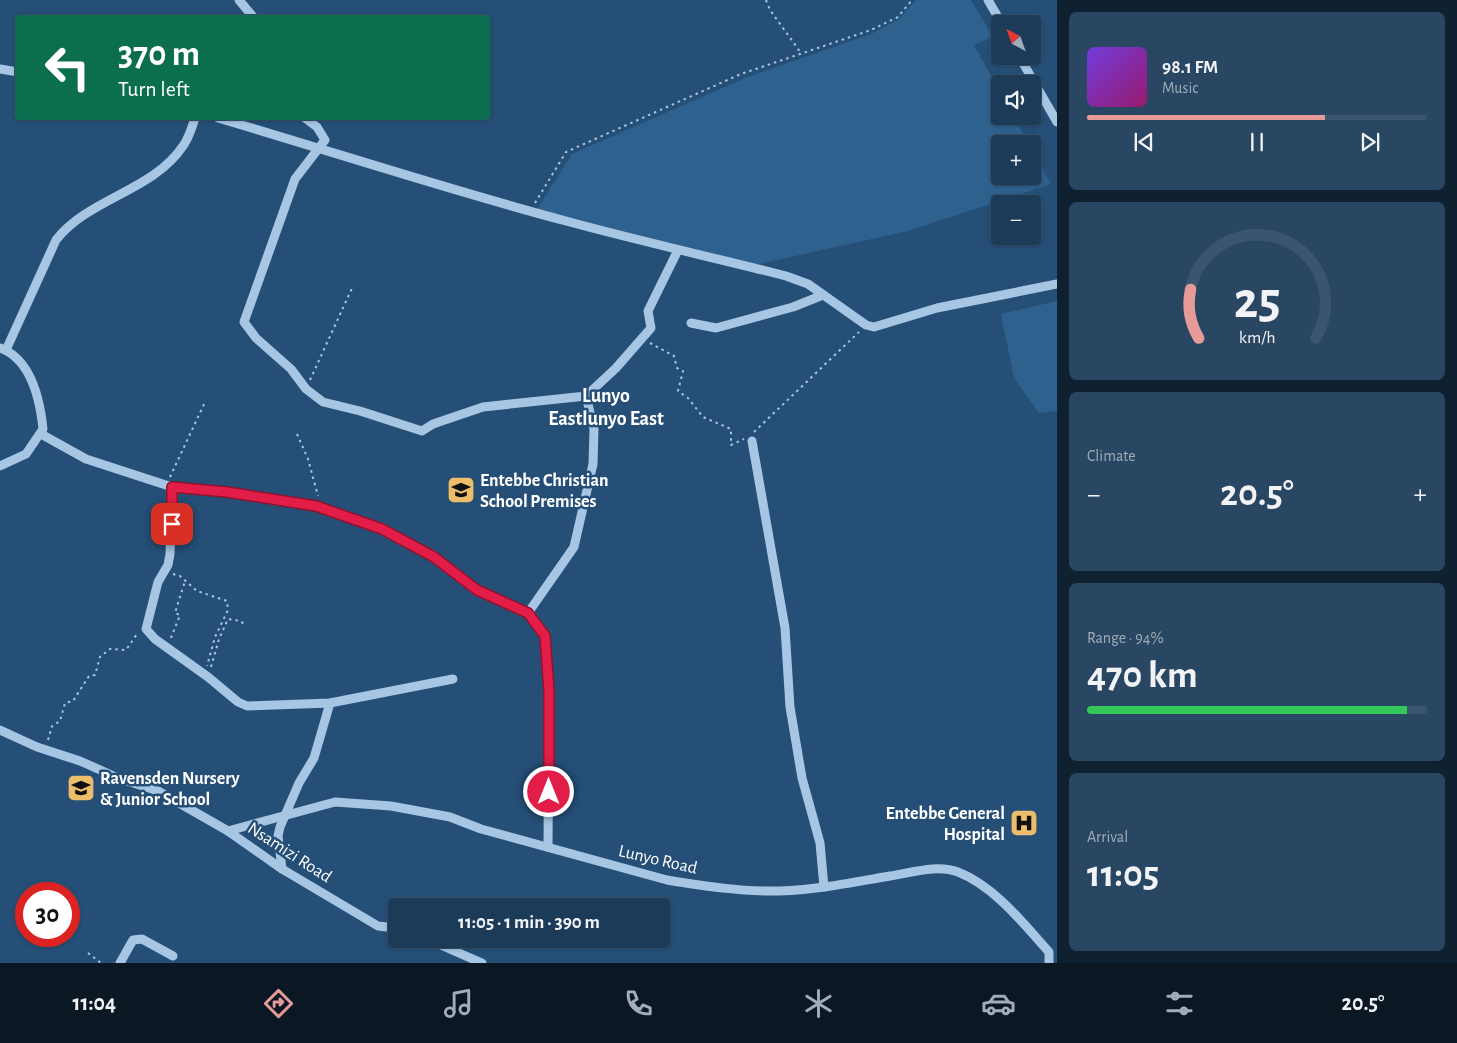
<!DOCTYPE html>
<meta charset="utf-8">
<style>
body{margin:0;font-family:"Alegreya Sans",sans-serif;background:#294662;color:#f1f3f6;height:100vh;display:flex;flex-direction:column;font-size:19px;white-space:nowrap}
*{box-sizing:border-box;margin:0}
p{font-size:16px;color:#a0adba}
.icon{flex:none;width:28px;height:28px;fill:none;stroke:currentColor;stroke-width:2;stroke-linecap:round;stroke-linejoin:round}
.map{position:relative;flex:1;overflow:hidden}
.panel{display:flex;flex-direction:column;gap:12px;padding:12px;background:#0f2031;width:400px}
.panel>*{flex:none}
.hud{position:absolute;left:15px;top:15px;width:475px;height:105px;border-radius:5px;box-shadow:0 1px 4px #0004,0 0 0 1px #3a556f;background:#0b6e4f;color:#fff;overflow:hidden}
.needle{width:32px;rotate:319deg}
.tools{position:absolute;left:991px;top:15px;display:grid;gap:10px}
.tools a{display:grid;place-items:center;width:50px;height:50px;border-radius:5px;background:#1c3b59;box-shadow:0 1px 4px #0004,0 0 0 1px #3a556f;font-size:25px}
.speed{position:absolute;left:15px;top:882px;display:flex;gap:10px;font-size:25px;font-weight:700;text-align:center}
.speed>*{display:grid;place-content:center;width:65px;height:65px;border-radius:50%;background:#1c3b59;box-shadow:0 1px 4px #0004,0 0 0 1px #3a556f;line-height:1}
.speed .limit{border:8px solid #d22;background:#fff;color:#111}
.pin{position:absolute;display:grid;place-items:center;width:42px;height:42px;color:#fff;margin:-21px;border-radius:10px;box-shadow:0 2px 8px #0006}
.me{position:absolute;width:55px;margin:-28px;rotate:0deg;stroke-linejoin:round;filter:drop-shadow(0 0 4px #0008)}
.turn{display:flex;align-items:center;gap:18px;height:105px;padding:0 20px;font-size:22px}
.turn .icon{width:65px;height:65px;stroke-width:2.5}
.turn b{display:block;font-size:35px;line-height:42px}
.big{font-size:38px;font-weight:700;line-height:1.1}
.panel .tile{flex:1;display:flex;flex-direction:column;justify-content:center;gap:8px;min-width:0;padding:0 18px;border-radius:8px;background:#294662}
.panel .dial{align-items:center;gap:0}
.dial svg{height:130px;overflow:visible;fill:none;stroke:#3a556f;stroke-width:7;stroke-linecap:round;text-anchor:middle}
.dial text{fill:#f1f3f6;stroke:none}
.song{display:flex;align-items:center;gap:15px}
.cover{width:60px;height:60px;border-radius:8px;background:linear-gradient(135deg,hsl(260 70% 55%),hsl(320 70% 35%))}
.played{height:5px;border-radius:2px;background:linear-gradient(90deg,#e69b98 70%,#3a556f 70%)}
.keys{display:flex;justify-content:space-around;direction:ltr}
.heat{display:flex;justify-content:space-between;align-items:center;font-size:28px;direction:ltr}
.charge{height:8px;border-radius:4px;background:linear-gradient(90deg,#34c759 94%,#3a556f 0)}
.trip{position:absolute;left:388px;top:898px;width:282px;height:50px;border-radius:5px;background:#1c3b59;box-shadow:0 1px 4px #0004,0 0 0 1px #3a556f;font-weight:700;line-height:50px;text-align:center}
.tab-bar{display:flex;height:80px;justify-content:space-around;align-items:center;background:#0b1824;color:#a0adba}
.tab-bar .icon{width:35px;height:35px}
.tab-bar .active{color:#e69b98}
.tab-bar b{font-size:22px;color:#f1f3f6}
main{display:flex;flex:1;min-height:0}
.map>svg:first-child{display:block}
.green{fill:#2f618e}
.lines{fill:none;stroke-linecap:round;stroke-linejoin:round}
.path{stroke:#a6c6e3;stroke-width:2;stroke-dasharray:2.5 4;stroke-linecap:butt}
.minor{stroke:#a6c6e3;stroke-width:9}
.route-casing{stroke:#92132f;stroke-width:12}
.route{stroke:#e11d48;stroke-width:9}
.labels{text-anchor:middle;stroke-width:5;stroke-linejoin:round;paint-order:stroke}
.poi-label{font-size:18px;font-weight:bold;fill:#fff;stroke:#254f77;text-anchor:start}
.street-label{font-size:18px;fill:#fff;stroke:#254f77}
.quarter-label{font-size:20px;font-weight:bold;fill:#fff;stroke:#254f77}
</style>
<main>
<div class="map">
<svg width="1057" height="963" viewBox="0 0 1057 963">
<rect width="100%" height="100%" fill="#254f77"/>
<g class="green">
<polygon points="916,0 971,0 993,37 974,45 1000,92 1000,116 1013,116 1029,144 1000,144 1000,176 1032,176 1033,151 1051,184 908,231 745,267 537,209 572,154 745,78 871,34 898,20"/>
<polygon points="1057,301 1057,411 1039,413 1014,378 1001,314"/>
</g>
<g class="lines">
<g class="path">
<polyline points="766,0 770,10 801,53"/>
<polyline points="535,203 566,152 741,74 871,30 898,17 912,0"/>
<polyline points="650,343 674,356 677,368 683,371 678,391 688,398 703,417 731,429 731,445 744,439"/>
<polyline points="310,380 353,286"/>
<polyline points="754,432 859,332"/>
<polyline points="297,434 308,459 318,496"/>
<polyline points="170,477 205,402"/>
<polyline points="173,574 180,576 197,591 227,601 228,610 215,637 207,666"/>
<polyline points="171,638 180,615 175,613 185,581"/>
<polyline points="211,667 219,639 228,619 241,621 245,626"/>
<polyline points="48,740 52,726 60,721 65,703 73,701 89,676 95,675 100,657 110,649 126,650 137,634"/>
<polyline points="88,953 101,963"/>
</g>
<g class="minor">
<polyline points="239,0 254,18"/>
<polyline points="988,0 1002,24"/>
<polyline points="1019,56 1057,122"/>
<polyline points="0,69 18,72"/>
<path d="M218,118C334,152 449,190 566,221C639,241 712,257 786,276L808,284L866,325L874,327L937,308L1057,284"/>
<polyline points="305,118 317,127 325,140 295,179 244,322 256,338 291,369 306,389 323,402 360,411 422,431 433,424 483,407 586,396"/>
<polyline points="691,323 716,328 793,307 823,295"/>
<path d="M6,350L56,240C89,198 153,191 183,146C189,138 192,127 195,118"/>
<polyline points="41,434 86,459 172,487 227,492 316,506 382,529 433,557 477,590 528,613 545,636 549,691 548,847"/>
<polyline points="752,441 785,628 790,707 802,778 820,843 824,887"/>
<path d="M0,466L26,454L43,429C40,400 31,359 0,348"/>
<polyline points="172,487 170,554 168,565 158,582 146,629 155,639 208,677 238,702 247,706 330,703 453,679"/>
<polyline points="528,613 574,547 593,464 594,429 586,396 616,368 651,328 648,311 678,250"/>
<polyline points="0,730 37,747 80,761 118,778 158,791 228,831 282,869 378,926 396,928"/>
<path d="M228,831L335,802L391,806L450,817L481,829L667,880C704,886 742,892 780,891C817,890 854,882 890,876C911,873 937,864 958,872C994,886 1023,923 1049,952V963"/>
<polyline points="282,869 278,836 280,827 299,783 314,758 330,703"/>
<polyline points="427,939 482,963"/>
<polyline points="120,963 133,940 142,939 173,956"/>
</g>
</g>
<g class="lines">
<defs>
<polyline id="route" points="172,524 172,487 227,492 316,506 382,529 434,557 477,590 528,613 545,636 549,691 549,792"/>
</defs>
<use href="#route" class="route-casing"/>
<use href="#route" class="route"/>
</g>
<defs>
<symbol id="school-square" viewBox="-11 -11 22 22"><rect x="-9" y="-9" width="18" height="18" rx="4" fill="#ecbd6b" stroke="#254f77"/><path d="M0-5L7-2L0 1L-7-2ZM-4 1L0 2.5L4 1V4Q0 6-4 4Z" fill="#111"/></symbol>
<symbol id="hospital-square" viewBox="-11 -11 22 22"><rect x="-9" y="-9" width="18" height="18" rx="4" fill="#ecbd6b" stroke="#254f77"/><path d="M-5-5h3v3.5h4V-5h3V5h-3V1.5h-4V5h-3Z" fill="#111"/></symbol>
</defs>
<g fill-rule="evenodd">
<use href="#school-square" x="445" y="474" width="32" height="32"/>
<use href="#school-square" x="65" y="772" width="32" height="32"/>
<use href="#hospital-square" x="1008" y="807" width="32" height="32"/>
</g>
<g class="labels">
<g class="poi-label">
<text x="480" y="486">Entebbe Christian<tspan x="480" dy="21">School Premises</tspan></text>
<text x="100" y="784">Ravensden Nursery<tspan x="100" dy="21">&amp; Junior School</tspan></text>
<text x="1005" y="819" text-anchor="end">Entebbe General<tspan x="1005" dy="21">Hospital</tspan></text>
</g>
<g class="street-label">
<text transform="translate(290 852) rotate(33)" y="6">Nsamizi Road</text>
<text transform="translate(658 859) rotate(13)" y="6">Lunyo Road</text>
</g>
<g class="quarter-label">
<text x="606" y="402">Lunyo<tspan x="606" dy="23">Eastlunyo East</tspan></text>
</g>
</g>
</svg>
<div class="tools">
<a><svg class="needle" viewBox="-14 -14 28 28"><path d="M0-13l5 13h-10z" fill="#e53935"/><path d="M0 13l5-13h-10z" fill="#a0adba"/></svg></a>
<a><svg class="icon" aria-label="sound" viewBox="0 0 24 24"><path d="M4 9h4l5-4v14l-5-4H4zM17 9q2 3 0 6"/></svg></a>
<a>+</a>
<a>−</a>
</div>
<div class="speed"><div class="limit">30</div></div>
<div class="pin" style="left:172px;top:524px;background:#d93025"><svg class="icon" aria-label="arrive" viewBox="0 0 24 24"><path d="M6 21V4h12l-3 4 3 4H6"/></svg></div>
<svg class="me" style="left:549px;top:792px" viewBox="-20 -20 40 40"><circle r="17" fill="#e11d48" stroke="#fff" stroke-width="3"/><path d="M0-11L8 9 0 5-8 9z" fill="#fff"/></svg>
<div class="trip">11:05 · 1 min · 390 m</div>
<div class="hud">
<div class="turn"><svg class="icon" aria-label="left" viewBox="0 0 24 24"><path d="M17 20v-9H6M10 6l-5 5 5 5"/></svg><div><b>370 m</b>Turn left</div></div>
</div>
</div>
<section class="panel">
<div class="tile">
<div class="song"><i class="cover"></i><div><b>98.1 FM</b><p>Music</p></div></div>
<div class="played"></div>
<div class="keys"><svg class="icon" aria-label="previous" viewBox="0 0 24 24"><path d="M18 5L8 12l10 7zM5 5v14"/></svg><svg class="icon" aria-label="pause" viewBox="0 0 24 24"><path d="M8 5v14M16 5v14"/></svg><svg class="icon" aria-label="next" viewBox="0 0 24 24"><path d="M6 5l10 7-10 7zM19 5v14"/></svg></div>
</div>
<div class="tile dial"><svg viewBox="0 0 100 80">
<path d="M14 69A42 42 0 1 1 86 69"/>
<path d="M14 69A42 42 0 0 1 9 39" stroke="#e69b98"/>
<text x="50" y="56" font-size="32" font-weight="700">25</text>
<text x="50" y="72" font-size="11">km/h</text>
</svg></div>
<div class="tile"><p>Climate</p>
<div class="heat"><a>−</a><b class="big">20.5°</b><a>+</a></div>
</div>
<div class="tile"><p>Range · 94%</p><b class="big">470 km</b><div class="charge"></div></div>
<div class="tile"><p>Arrival</p><b class="big">11:05</b></div>
</section>
</main>
<nav class="tab-bar">
<b>11:04</b>
<svg class="icon active" aria-label="directions" viewBox="0 0 24 24"><path d="M12 3l9 9-9 9-9-9zM9 14v-3h6M13 9l2 2-2 2"/></svg>
<svg class="icon" aria-label="music" viewBox="0 0 24 24"><path d="M9 18V5l10-2v13"/><circle cx="6" cy="18" r="3"/><circle cx="16" cy="16" r="3"/></svg>
<svg class="icon" aria-label="phone" viewBox="0 0 24 24"><path d="M5 4h4l2 5-3 2q2 4 5 5l2-3 5 2v4C11 20 4 13 5 4z"/></svg>
<svg class="icon" aria-label="climate" viewBox="0 0 24 24"><path d="M12 3v18M4 7l16 10M4 17L20 7"/></svg>
<svg class="icon" aria-label="car" viewBox="0 0 24 24"><path d="M5 17H2v-5l4-1 3-4h7l3 4 3 1v5h-3M9 17h6M6 11h13"/><circle cx="7" cy="17" r="2"/><circle cx="17" cy="17" r="2"/></svg>
<svg class="icon" aria-label="filters" viewBox="0 0 24 24"><path d="M4 7h16M4 17h16"/><circle cx="9" cy="7" r="2"/><circle cx="15" cy="17" r="2"/></svg>
<b>20.5°</b>
</nav>
